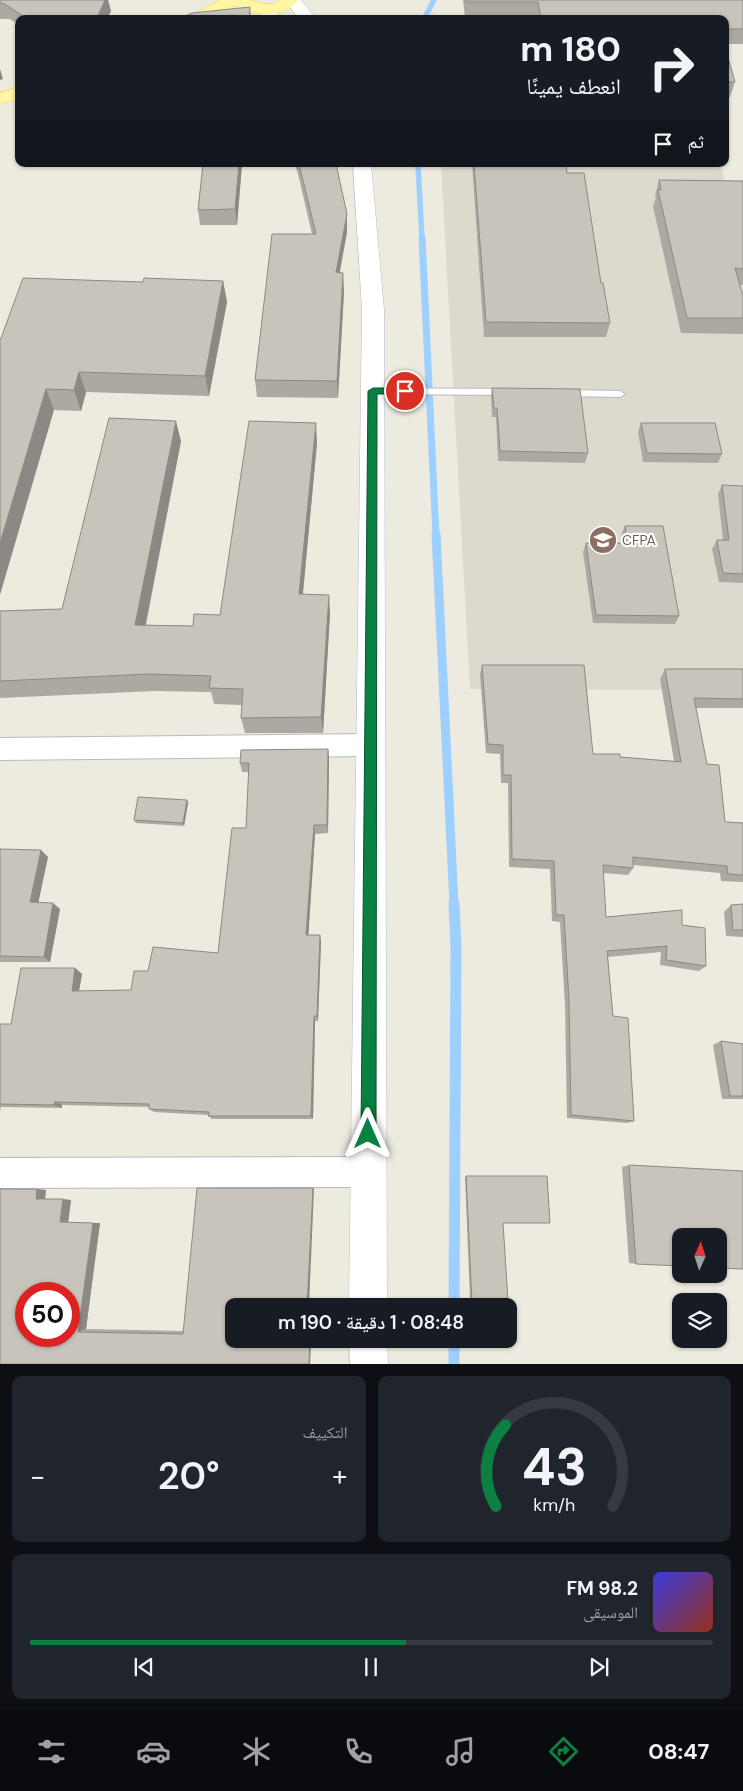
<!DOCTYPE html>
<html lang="ar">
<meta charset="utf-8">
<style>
body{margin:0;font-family:"DM Sans","Noto Naskh Arabic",sans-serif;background:#20242c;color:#f1f3f6;direction:rtl;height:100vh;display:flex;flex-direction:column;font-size:19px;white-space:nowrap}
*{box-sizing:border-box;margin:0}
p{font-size:16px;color:#9ea1a6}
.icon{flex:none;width:28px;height:28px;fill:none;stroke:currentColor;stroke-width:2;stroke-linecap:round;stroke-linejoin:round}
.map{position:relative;height:1364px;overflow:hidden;direction:ltr}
.drawer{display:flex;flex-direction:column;gap:12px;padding:12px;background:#0d0f14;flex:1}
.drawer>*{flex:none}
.top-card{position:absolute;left:15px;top:15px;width:714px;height:152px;border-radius:10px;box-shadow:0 1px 4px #0004;direction:rtl;background:#171b24;color:#f1f3f6;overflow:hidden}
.needle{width:32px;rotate:3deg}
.buttons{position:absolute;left:672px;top:1228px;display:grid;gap:10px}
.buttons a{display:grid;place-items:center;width:55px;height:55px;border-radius:10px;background:#171b24;box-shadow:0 1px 4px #0004;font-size:25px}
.speed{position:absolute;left:15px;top:1282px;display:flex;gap:10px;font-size:25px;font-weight:700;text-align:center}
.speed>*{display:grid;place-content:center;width:65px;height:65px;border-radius:50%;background:#171b24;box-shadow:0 1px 4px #0004;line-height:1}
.speed .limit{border:8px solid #d22;background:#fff;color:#111}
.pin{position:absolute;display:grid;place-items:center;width:42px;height:42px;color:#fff;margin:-21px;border:2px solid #fff;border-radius:50%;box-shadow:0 1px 5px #0007}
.me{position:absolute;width:55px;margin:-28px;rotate:0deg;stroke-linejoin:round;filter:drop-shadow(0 0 4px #0008)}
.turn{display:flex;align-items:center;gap:18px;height:105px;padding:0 25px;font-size:22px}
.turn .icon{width:65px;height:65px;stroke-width:2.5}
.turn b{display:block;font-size:35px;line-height:42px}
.then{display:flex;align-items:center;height:48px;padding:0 25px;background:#0003;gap:10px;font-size:19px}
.big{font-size:38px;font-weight:600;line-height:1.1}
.drawer .card{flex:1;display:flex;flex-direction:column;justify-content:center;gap:8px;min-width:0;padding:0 18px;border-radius:10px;background:#20242c}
.drawer .dial{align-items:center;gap:0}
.dial svg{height:130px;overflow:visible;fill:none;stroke:#363941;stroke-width:7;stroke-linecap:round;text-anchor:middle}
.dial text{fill:#f1f3f6;stroke:none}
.song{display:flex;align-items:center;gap:15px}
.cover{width:60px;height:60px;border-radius:8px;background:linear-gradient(135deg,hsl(240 70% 55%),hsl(10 70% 35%))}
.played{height:5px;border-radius:2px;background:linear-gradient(90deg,#0b8043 55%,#363941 55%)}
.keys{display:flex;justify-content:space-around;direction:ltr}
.heat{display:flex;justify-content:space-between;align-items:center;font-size:28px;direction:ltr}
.drawer .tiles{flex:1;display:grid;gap:12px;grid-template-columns:1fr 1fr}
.card:last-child{grid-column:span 2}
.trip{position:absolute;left:225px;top:1298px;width:292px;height:50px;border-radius:10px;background:#171b24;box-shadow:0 1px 4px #0004;font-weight:600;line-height:50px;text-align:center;direction:rtl}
.tabs{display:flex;height:80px;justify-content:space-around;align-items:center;background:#090b0e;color:#9ea1a6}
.tabs .icon{width:35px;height:35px}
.tabs .current{color:#0b8043}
.tabs b{font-size:22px;color:#f1f3f6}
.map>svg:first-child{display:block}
.education{fill:#dcdace}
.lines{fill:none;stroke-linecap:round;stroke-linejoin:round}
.stream-far3{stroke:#9dcfff;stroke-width:5.5}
.stream-far2{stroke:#9dcfff;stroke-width:7}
.stream-far1{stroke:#9dcfff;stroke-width:9}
.stream{stroke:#9dcfff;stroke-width:11}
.service-casing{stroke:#b8bac0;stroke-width:2}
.minor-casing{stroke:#b8bac0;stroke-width:2}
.secondary-casing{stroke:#b8bcc3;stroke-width:1}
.primary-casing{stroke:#fdd549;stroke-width:1}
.service{fill:#fff;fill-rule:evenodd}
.minor{fill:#fff;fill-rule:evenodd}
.secondary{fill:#fff;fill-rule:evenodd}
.primary{fill:#fff5a2;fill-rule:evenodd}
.wall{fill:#aca9a2}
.shaded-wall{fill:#8c8984}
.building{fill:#c8c4bc;stroke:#8c8984;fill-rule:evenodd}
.route{fill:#0b8043;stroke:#07532c}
.labels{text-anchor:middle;stroke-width:4.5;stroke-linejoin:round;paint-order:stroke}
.education-label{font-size:14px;fill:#785e54;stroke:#fff;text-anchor:start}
</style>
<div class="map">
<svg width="743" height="1364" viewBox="0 0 743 1364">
<rect width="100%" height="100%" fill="#edebdf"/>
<polygon class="education" points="441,164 720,164 743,240 743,690 470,689"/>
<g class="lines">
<g class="stream-far3">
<polyline points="424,19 434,0"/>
<polyline points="418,164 422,239"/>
</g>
<polyline class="stream-far2" points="422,238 436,536"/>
<polyline class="stream-far1" points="436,534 454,905"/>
<g class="stream">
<polyline points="454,903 456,949 454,1306"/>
<polyline points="454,1339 454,1364"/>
</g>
<defs>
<g id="service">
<polygon points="373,388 506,389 511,392 506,395 373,394 368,391"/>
<polygon points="567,390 620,391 625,394 620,397 567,396 562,393"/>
</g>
<g id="minor">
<polygon points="372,734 380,738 384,745 380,752 372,756 0,760 0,738"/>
<polygon points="368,1157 378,1162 383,1172 378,1182 368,1187 0,1188 0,1158"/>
</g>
<g id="secondary">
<polygon points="285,0 301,0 316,19 299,19"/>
<polygon points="265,4 271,6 281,19 264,19 257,9 259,6"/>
<polygon points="353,164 371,164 384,310 387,1306 349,1306 362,310"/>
<polygon points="349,1339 387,1339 388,1364 350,1364"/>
</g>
<g id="primary">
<path d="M220,0H249L264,4H273L280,0H298C285,19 252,17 235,5L210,19H190L192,16Z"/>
<polygon points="19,87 19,98 0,104 0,93"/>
</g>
</defs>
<use href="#service" class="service-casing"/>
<use href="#minor" class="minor-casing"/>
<use href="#secondary" class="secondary-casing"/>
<use href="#primary" class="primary-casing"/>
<use href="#service" class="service"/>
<use href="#minor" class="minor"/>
<use href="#secondary" class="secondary"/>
<use href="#primary" class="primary"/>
</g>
<g class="wall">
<polygon points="2,0 108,0 111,11 107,19 19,19 19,25 10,19 0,19 0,1"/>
<polygon points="463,0 743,0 743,44 725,44 725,19 537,19 536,16 465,17"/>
<polygon points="725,47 735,82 730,97 725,97"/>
<polygon points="203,164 242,164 237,225 200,225 198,210"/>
<polygon points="295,164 336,164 347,214 347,232 340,272 344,291 338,398 257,397 255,380 312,234 298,174"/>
<polygon points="472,164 566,164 567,173 601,283 610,323 606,337 484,337"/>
<polygon points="659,180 743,181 743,285 740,285 743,296 743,334 681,333 653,206 656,198 655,196"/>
<polygon points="223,281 227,302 209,396 86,392 81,411 54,410 0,341 143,282"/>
<polygon points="492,388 588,453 585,463 498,461 496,417 492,417 491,397"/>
<polygon points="641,423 722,454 718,463 643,462 638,432"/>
<polygon points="181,441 146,625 193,626 220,615 317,443 303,594 330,613 323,733 245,733 241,718 242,705 214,704 211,692 155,691 0,698 0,611 62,609"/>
<polygon points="722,485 743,486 743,583 719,582 712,549 717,540 723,540 718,494"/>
<polygon points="625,526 679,616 675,624 593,623 583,552 586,543 623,543 621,535"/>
<polygon points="482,665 593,754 620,757 674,761 660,679 665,669 743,669 743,708 696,708 707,764 725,822 743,823 743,882 721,881 720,873 633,865 633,868 628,875 603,873 606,917 682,925 706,966 699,971 660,965 661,952 608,957 613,1016 634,1121 628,1123 567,1118 565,1006 560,922 552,921 550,869 509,867 508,783 501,783 500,754 486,753 480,675"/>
<polygon points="328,749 329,758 328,833 315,834 308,935 321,942 318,1021 315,1021 313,1119 212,1119 208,1116 208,1115 154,1112 149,1109 149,1107 62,1105 62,1108 1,1107 0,1112 0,1024 11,1024 75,968 82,974 79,991 131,990 148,971 218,953 246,828 249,772 242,772 240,763"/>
<polygon points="187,800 188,803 184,826 136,823 134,820"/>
<polygon points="0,849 48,857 38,902 60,909 50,962 0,962"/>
<polygon points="743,904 743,937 726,936 724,912 731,905"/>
<polygon points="721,1041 743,1044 743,1099 722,1099 713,1045"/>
<polygon points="629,1165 636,1264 629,1263 622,1167"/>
<polygon points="466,1176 503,1223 472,1302 470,1300 465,1177"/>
<polygon points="313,1188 314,1189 234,1339 311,1339 310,1364 0,1364 37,1189 46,1190 45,1199 71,1200 68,1223 100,1223 86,1329 183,1331"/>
</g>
<g class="shaded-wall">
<polygon points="105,0 108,0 111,11 107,19 97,19"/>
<polygon points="250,7 251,19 249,19"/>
<polygon points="0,69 3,79 0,80"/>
<polygon points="239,164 242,164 237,225 235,209"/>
<polygon points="347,214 347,232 336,290 336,272"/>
<polygon points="343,273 344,291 338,398 337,381"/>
<polygon points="223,281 227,302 209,396 205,376"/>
<polygon points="79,372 86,392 81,411 74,390"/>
<polygon points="46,389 54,410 0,595 0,543"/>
<polygon points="176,421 181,441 142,642 135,625"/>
<polygon points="316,423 317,443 301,612 299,594"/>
<polygon points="329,595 330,613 323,733 321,717"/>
<polygon points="328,749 329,758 328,833 327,825"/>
<polygon points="187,800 188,803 184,826 183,823"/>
<polygon points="314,825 315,834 308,941 306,935"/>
<polygon points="41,850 48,857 37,909 30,902"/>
<polygon points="53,903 60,909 50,962 44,957"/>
<polygon points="320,935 321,942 318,1021 317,1016"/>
<polygon points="75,968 82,974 78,996 72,991"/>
<polygon points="314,1016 315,1021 313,1119 311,1116"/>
<polygon points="55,1102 62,1105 62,1108 54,1105"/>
<polygon points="313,1188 314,1189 309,1306 307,1306"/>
<polygon points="37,1189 46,1190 45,1199 36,1199"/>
<polygon points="63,1199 71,1200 68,1223 60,1222"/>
<polygon points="93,1223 100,1223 86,1329 78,1332"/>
<polygon points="310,1339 311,1339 310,1364 309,1364"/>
</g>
<g class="building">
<polygon points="2,0 105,0 97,18 98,19 27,19 5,4 0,3 0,1"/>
<polygon points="466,0 743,0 743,29 725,29 725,19 541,19 538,2 466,2"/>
<polygon points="250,7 249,19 178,19 192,13"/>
<polygon points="725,47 735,82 725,82"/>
<polygon points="203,164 239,164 235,209 198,210"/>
<polygon points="299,164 336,164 347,214 336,272 343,273 337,381 255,380 272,234 316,234"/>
<polygon points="474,164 566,164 567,173 584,173 601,283 603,283 610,323 486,322"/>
<polygon points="659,180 743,181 743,269 735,268 743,296 743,318 687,318 658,190 661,190"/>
<polygon points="23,278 143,282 144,278 223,281 205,376 79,372 74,390 46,389 0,543 0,341"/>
<polygon points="492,388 580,389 588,453 500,451 497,408 494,408"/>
<polygon points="109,418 176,421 135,625 193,626 194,614 220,615 249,421 316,423 299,594 329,595 321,717 241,718 243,689 209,688 211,676 149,674 0,681 0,611 62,609"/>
<polygon points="641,423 715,423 722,454 647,453"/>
<polygon points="722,485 743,486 743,574 723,573 717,540 729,540"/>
<polygon points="625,526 663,526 679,616 596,615 586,543 627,543"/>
<polygon points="482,665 584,665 593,754 620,754 620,757 681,762 665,669 743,669 743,699 694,698 707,764 719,765 725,822 743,823 743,875 728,874 727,866 633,857 633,868 603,865 606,917 682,910 682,925 705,928 706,966 666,960 667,946 607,951 613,1016 628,1018 634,1121 571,1115 569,1001 564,915 556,915 554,861 512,859 511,775 503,775 503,745 488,744"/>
<polygon points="328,749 327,825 314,825 306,935 320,935 317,1016 314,1016 311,1116 208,1116 209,1112 149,1109 149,1104 55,1102 54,1105 0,1104 0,1024 11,1024 21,968 75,968 72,991 131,990 134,971 148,971 153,947 218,953 232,828 246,828 249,763 240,763 241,750"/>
<polygon points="138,797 187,800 183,823 134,820"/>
<polygon points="0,849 41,850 30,902 53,903 44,957 0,956"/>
<polygon points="743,904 743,930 733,930 731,905"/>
<polygon points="721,1041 743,1044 743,1096 730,1096"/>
<polygon points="629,1165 743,1171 743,1269 719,1268 719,1236 681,1236 681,1266 636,1264"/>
<polygon points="466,1176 547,1176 550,1223 503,1223 508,1301 472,1302"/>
<path d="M197,1188H313L307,1306H234V1339H310L309,1364H0V1189H37L36,1199H63L60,1222L93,1223L78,1332L183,1334ZM26,1294H69V1336H26Z"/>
</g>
<polygon class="route" points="373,388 405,388 410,391 405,394 377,394 376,1134 374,1139 368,1141 363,1139 361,1134 368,391"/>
<defs>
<symbol id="university-disc" viewBox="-11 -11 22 22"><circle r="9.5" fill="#8d6e63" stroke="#fff"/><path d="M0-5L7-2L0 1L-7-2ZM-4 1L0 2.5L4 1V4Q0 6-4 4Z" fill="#fff"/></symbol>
</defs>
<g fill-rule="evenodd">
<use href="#university-disc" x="587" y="524" width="32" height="32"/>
</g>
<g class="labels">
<g class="education-label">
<text x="622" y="545">CFPA</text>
</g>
</g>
</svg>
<div class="buttons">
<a><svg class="needle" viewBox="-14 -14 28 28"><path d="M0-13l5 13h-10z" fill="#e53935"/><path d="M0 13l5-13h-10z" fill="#9ea1a6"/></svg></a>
<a><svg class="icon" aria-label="layers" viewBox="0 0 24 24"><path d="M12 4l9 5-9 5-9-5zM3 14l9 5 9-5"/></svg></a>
</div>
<div class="speed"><div class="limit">50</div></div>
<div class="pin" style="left:405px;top:391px;background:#d93025"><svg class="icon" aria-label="arrive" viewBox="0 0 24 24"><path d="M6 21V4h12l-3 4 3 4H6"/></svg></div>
<svg class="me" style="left:368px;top:1134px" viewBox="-20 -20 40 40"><path d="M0-17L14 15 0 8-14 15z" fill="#0b8043" stroke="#fff" stroke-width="4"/></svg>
<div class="trip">08:48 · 1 دقيقة · 190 m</div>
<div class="top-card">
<div class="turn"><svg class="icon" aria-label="right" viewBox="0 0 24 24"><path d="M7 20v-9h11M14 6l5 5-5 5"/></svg><div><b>180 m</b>انعطف يمينًا</div></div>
<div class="then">ثم<svg class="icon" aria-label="arrive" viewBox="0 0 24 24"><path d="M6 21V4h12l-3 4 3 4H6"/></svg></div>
</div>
</div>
<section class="drawer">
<div class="tiles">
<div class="card dial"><svg viewBox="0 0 100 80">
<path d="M14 69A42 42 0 1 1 86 69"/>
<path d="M14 69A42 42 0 0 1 20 19" stroke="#0b8043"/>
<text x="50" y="56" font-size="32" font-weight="700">43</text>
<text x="50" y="72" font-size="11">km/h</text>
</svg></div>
<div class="card"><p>التكييف</p>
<div class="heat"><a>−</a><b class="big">20°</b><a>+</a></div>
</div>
<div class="card">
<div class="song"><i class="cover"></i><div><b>98.2 FM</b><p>الموسيقى</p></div></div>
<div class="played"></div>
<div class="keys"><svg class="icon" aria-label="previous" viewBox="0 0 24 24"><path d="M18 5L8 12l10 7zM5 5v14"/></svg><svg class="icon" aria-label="pause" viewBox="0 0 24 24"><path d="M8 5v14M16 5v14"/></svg><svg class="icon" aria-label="next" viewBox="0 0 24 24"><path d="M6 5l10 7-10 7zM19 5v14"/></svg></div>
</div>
</div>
</section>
<nav class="tabs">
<b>08:47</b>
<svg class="icon current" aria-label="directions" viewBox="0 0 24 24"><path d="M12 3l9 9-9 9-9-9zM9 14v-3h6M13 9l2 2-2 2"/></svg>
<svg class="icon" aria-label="music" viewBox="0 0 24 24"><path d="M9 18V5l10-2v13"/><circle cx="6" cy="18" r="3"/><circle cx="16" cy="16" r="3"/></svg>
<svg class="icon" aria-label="phone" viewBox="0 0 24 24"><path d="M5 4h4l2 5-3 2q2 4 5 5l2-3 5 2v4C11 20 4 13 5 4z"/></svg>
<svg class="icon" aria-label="climate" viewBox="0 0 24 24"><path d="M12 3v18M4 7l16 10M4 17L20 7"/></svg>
<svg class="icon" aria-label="car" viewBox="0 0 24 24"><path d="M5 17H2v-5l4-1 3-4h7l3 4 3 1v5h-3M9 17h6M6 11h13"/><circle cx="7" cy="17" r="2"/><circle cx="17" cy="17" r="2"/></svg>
<svg class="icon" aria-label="filters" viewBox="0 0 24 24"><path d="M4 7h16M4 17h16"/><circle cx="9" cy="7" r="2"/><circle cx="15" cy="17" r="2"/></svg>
</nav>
